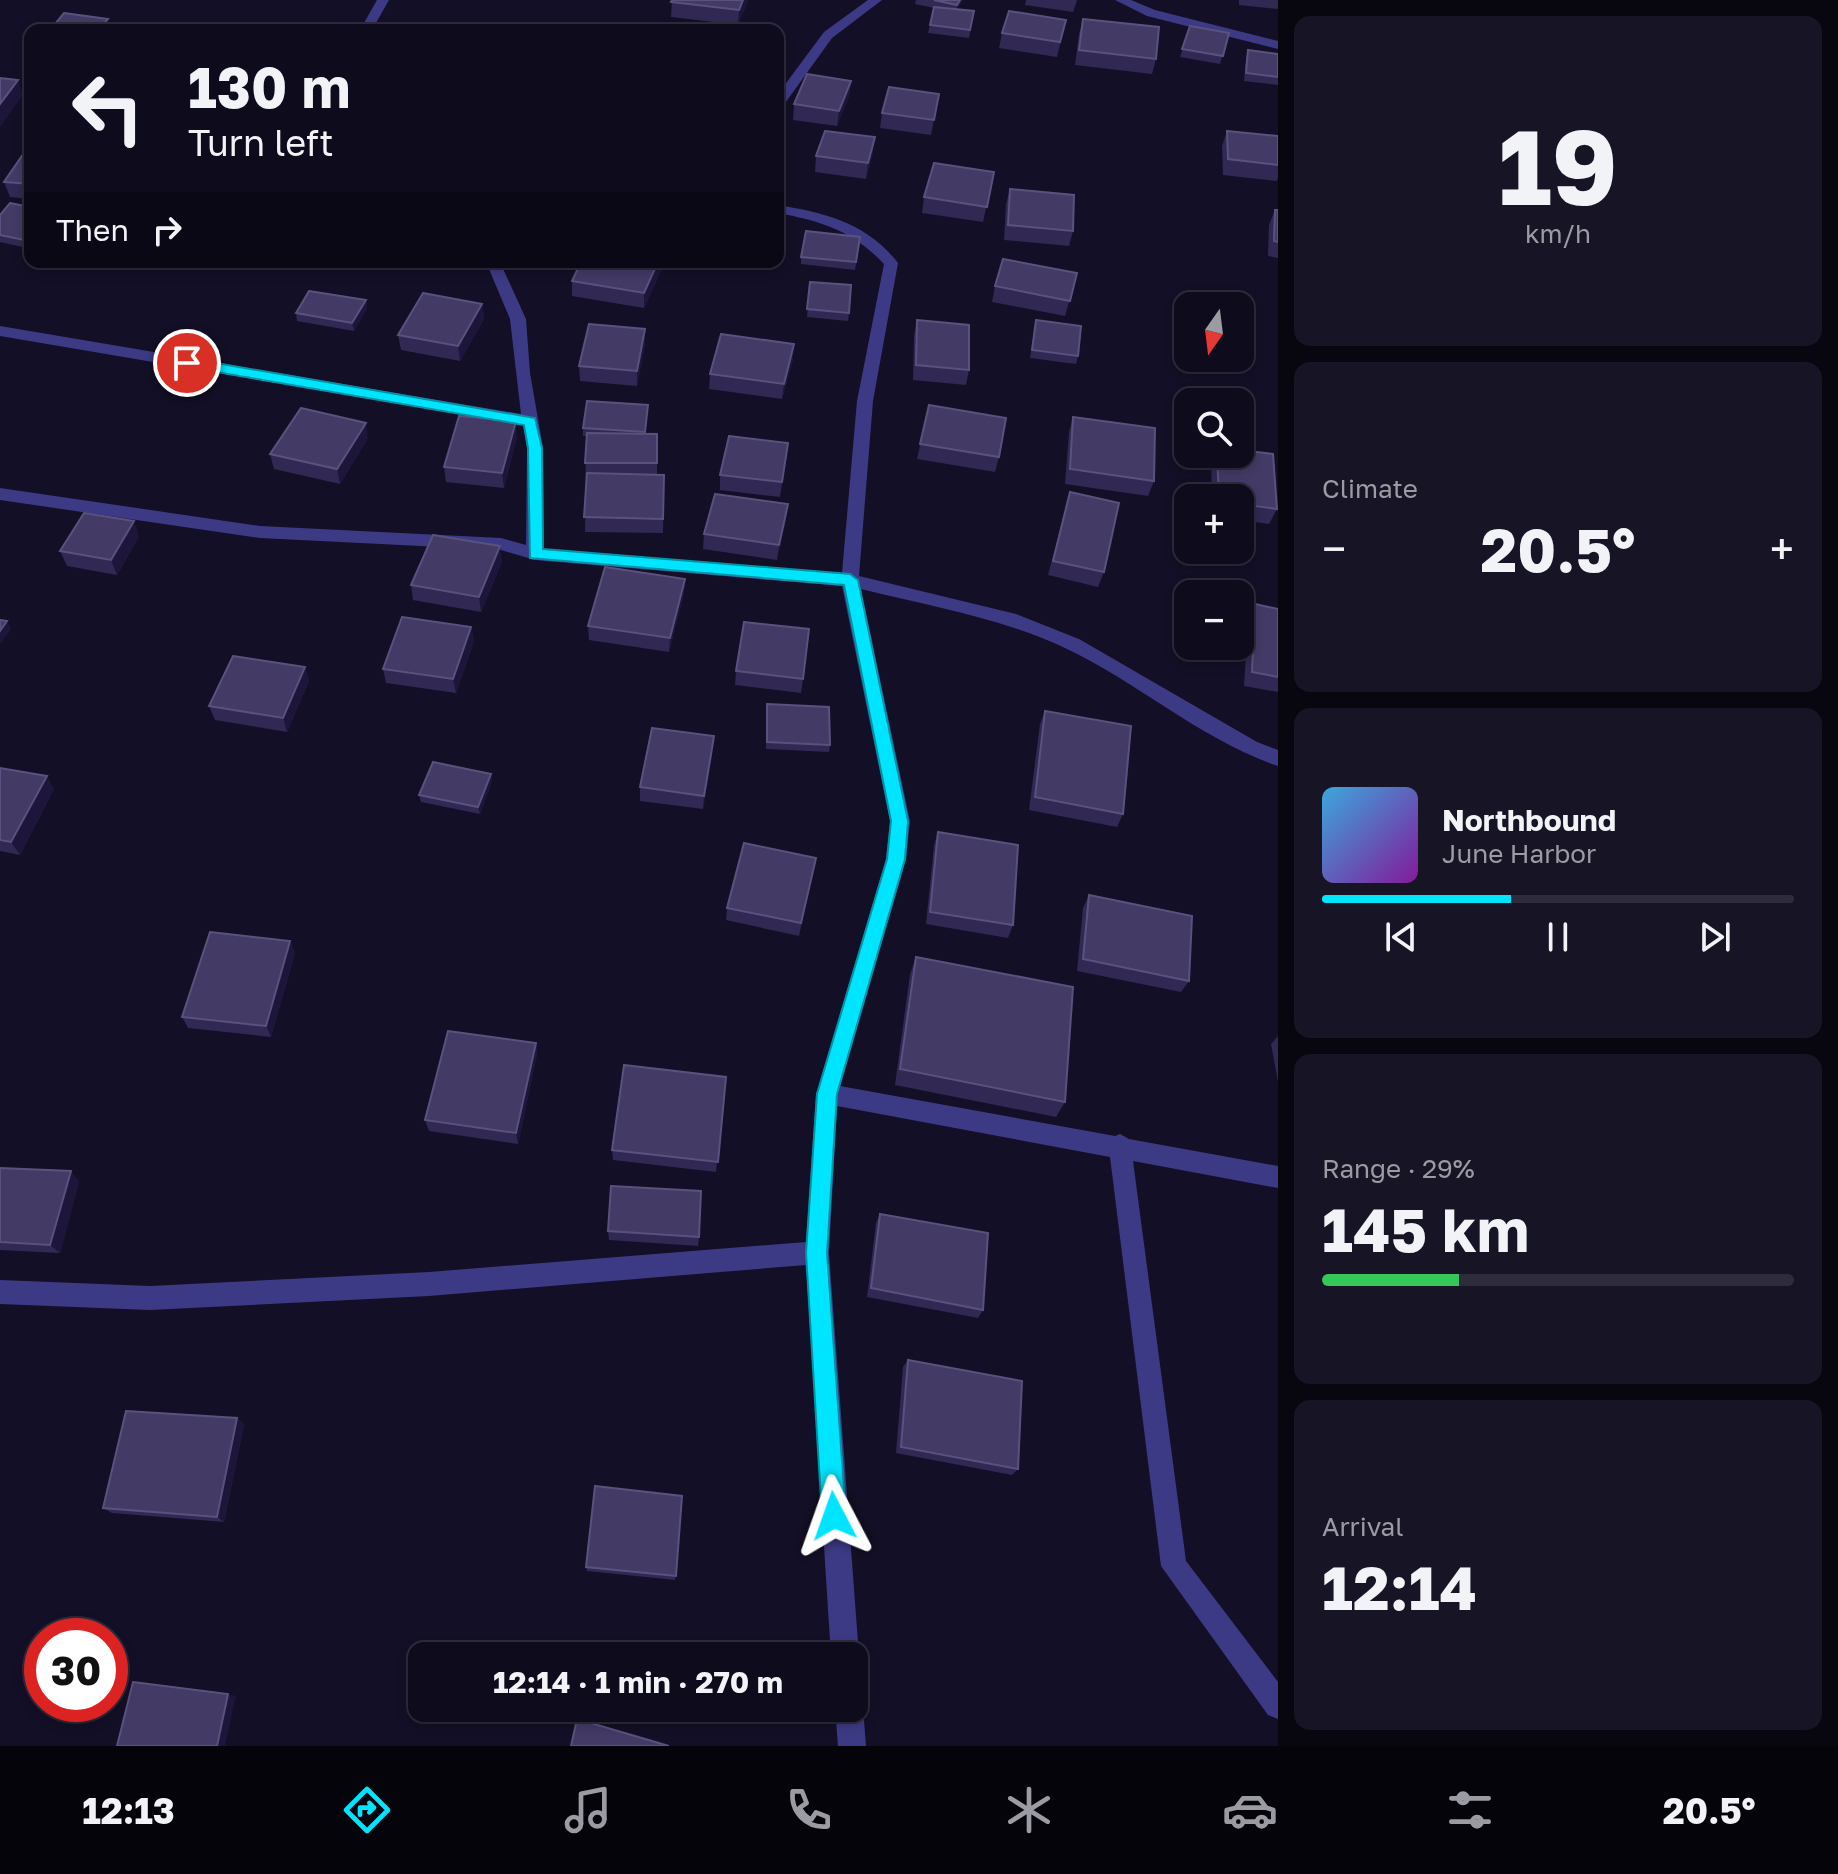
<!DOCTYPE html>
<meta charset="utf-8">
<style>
body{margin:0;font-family:"Golos Text",sans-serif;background:#171425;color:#f1f3f6;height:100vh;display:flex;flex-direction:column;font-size:30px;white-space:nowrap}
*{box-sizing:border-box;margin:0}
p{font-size:26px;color:#9b9ba3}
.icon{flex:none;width:44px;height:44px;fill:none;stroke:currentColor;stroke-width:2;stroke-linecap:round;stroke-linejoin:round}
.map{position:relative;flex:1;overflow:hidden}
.side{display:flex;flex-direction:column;gap:16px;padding:16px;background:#08060f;width:560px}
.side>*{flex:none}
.hud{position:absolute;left:24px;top:24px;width:760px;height:244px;border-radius:16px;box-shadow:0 4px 12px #0003,0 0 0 2px #2e2b3b;background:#0e0b1c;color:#f1f3f6;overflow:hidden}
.needle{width:52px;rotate:194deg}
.fabs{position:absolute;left:1174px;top:292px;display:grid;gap:16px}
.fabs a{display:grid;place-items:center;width:80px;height:80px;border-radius:16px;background:#0e0b1c;box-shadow:0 4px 12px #0003,0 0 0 2px #2e2b3b;font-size:40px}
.speed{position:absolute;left:24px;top:1618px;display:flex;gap:16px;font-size:40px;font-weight:700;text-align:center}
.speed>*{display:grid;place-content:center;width:104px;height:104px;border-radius:50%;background:#0e0b1c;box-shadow:0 4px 12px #0003,0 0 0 2px #2e2b3b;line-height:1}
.speed .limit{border:12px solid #d22;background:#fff;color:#111}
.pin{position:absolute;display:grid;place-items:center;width:68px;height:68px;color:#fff;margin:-34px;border:4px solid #fff;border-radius:50%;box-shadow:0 2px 8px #0007}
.me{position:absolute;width:88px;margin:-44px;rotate:356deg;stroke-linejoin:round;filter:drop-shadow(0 0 6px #0008)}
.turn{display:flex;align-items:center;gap:28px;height:168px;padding:0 32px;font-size:36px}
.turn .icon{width:104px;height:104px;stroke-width:2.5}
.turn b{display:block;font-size:56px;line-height:68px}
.then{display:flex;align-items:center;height:76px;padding:0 32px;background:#0003;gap:16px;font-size:30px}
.big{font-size:60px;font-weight:700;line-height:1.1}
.side .tile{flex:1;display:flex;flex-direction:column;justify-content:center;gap:12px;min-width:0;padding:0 28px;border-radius:16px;background:#171425}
.side .dial{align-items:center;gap:0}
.dial b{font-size:104px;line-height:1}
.song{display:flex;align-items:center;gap:24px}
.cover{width:96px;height:96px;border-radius:12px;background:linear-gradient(135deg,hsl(200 70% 55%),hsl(290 70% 35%))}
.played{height:8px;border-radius:4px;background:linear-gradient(90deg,#00e5ff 40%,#2e2b3b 40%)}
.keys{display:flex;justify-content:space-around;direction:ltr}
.heat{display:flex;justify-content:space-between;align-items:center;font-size:44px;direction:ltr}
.charge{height:12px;border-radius:6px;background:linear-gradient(90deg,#34c759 29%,#2e2b3b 0)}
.trip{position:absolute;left:408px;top:1642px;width:460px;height:80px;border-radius:16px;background:#0e0b1c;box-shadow:0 4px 12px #0003,0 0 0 2px #2e2b3b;font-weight:700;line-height:80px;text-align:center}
.dock{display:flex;height:128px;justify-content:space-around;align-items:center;background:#06040b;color:#9b9ba3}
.dock .icon{width:56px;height:56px}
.dock .active{color:#00e5ff}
.dock b{font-size:36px;color:#f1f3f6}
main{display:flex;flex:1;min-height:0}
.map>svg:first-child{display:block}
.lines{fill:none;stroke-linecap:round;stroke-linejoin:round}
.minor{fill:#3d3a85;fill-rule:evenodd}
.wall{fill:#312854}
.shaded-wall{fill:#1d163a}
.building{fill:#433a66;stroke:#5a527e;stroke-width:2}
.route{fill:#00e5ff;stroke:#0095a6;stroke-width:2}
</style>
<main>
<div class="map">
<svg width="1278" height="1746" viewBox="0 0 1278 1746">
<rect width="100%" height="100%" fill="#130f26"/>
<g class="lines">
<g class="minor">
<polygon points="377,0 389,0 372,30 360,30"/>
<polygon points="868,0 882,0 832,38 783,106 778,107 778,94 824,32"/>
<polygon points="1115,0 1131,0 1155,10 1278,41 1278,49 1147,16"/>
<path d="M778,205C826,213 867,223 898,263L873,401L859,576L1016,614L1079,639L1257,742L1278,750V766C1201,740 1138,682 1065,648C1001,618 929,606 861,589L910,821L906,859L840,1086L1115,1136L1120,1134L1129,1139L1278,1166V1188L1133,1161L1186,1561L1278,1682V1719L1268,1715L1161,1566L1110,1157L837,1106L829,1253L859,1656L854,1666V1656H831L806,1265L429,1296L150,1310L0,1304V1280L150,1286L429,1272L806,1242L816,1094L886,859L890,821L842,586L535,560L501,550L260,538L0,500V488L260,526L501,538L526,545L527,448L523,425L0,336V326L521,414L510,319L486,262H500L526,319L530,373L543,448L544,549L842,573L857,401L884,264C853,231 821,221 778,213Z"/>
<polygon points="854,1696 859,1698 863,1708 866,1746 838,1746 835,1708 854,1708"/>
</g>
</g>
<g class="wall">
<polygon points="672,0 748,0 738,25 671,17"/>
<polygon points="916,0 963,0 957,9 974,11 969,38 928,33 934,8 915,4"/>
<polygon points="1026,0 1077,0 1073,12 1025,5"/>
<polygon points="1239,0 1278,0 1278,9 1239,5"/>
<polygon points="1083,19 1156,59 1152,74 1075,65 1079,34"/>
<polygon points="1066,20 1057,57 999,48 1002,33"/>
<polygon points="1190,26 1229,33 1220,64 1180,57"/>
<polygon points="1248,50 1278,54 1278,85 1244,81 1246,58"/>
<polygon points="851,81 849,96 837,126 793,120 794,104"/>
<polygon points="939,94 931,135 880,128 882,113"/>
<polygon points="1227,131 1278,136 1278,177 1277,181 1223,175 1222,146"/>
<polygon points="30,150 30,199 10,197 4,182"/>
<polygon points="873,153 866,179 815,172 816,156"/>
<polygon points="994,172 983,222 922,213 924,197"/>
<polygon points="1010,189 1073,231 1069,246 1004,240 1006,204"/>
<polygon points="10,203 27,248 0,242 0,215"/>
<polygon points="1275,210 1278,210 1278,258 1268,256 1269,225"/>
<polygon points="860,237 855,270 801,264 801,257"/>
<polygon points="581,262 665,262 644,308 572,296 572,281"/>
<polygon points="1077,273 1065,316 992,302 995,286"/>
<polygon points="810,282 849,313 848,321 807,317"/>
<polygon points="366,300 367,308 354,331 297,321 296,313"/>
<polygon points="482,304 484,319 460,361 401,350 398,335"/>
<polygon points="917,320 969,370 966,385 913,380 914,336"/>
<polygon points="1036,320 1078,356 1076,364 1030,358"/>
<polygon points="645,344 637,386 580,381 579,366"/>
<polygon points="793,359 782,399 709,389 710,374"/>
<polygon points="648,405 645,434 657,434 657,474 664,475 663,533 585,532 586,436 583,436 583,428"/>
<polygon points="929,405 999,457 995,472 917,459"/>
<polygon points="1073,417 1154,481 1148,496 1065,484 1069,432"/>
<polygon points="517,436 504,488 446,482 444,467"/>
<polygon points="368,438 340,484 274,469 270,454"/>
<polygon points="788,443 780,497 720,490 720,475"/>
<polygon points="1214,454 1240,454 1277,509 1269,524 1240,520 1240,498 1212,498 1211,462"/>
<polygon points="1070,492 1104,572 1098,587 1048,575"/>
<polygon points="788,504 786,519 777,560 703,549 704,534"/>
<polygon points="139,536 117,575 67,566 60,551"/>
<polygon points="502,561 481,612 413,600 411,585"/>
<polygon points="685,579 684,593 669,652 589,640 588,626"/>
<polygon points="1255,604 1278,609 1278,692 1244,686 1248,619"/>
<polygon points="471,627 474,641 456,693 386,683 383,669"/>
<polygon points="305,667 309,681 287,732 215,720 209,706"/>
<polygon points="736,671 803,679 801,693 735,685"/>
<polygon points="767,704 830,745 829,752 766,749"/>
<polygon points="1045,711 1123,814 1117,827 1029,810 1040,724"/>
<polygon points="714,736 713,749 703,809 640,801 640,787"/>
<polygon points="0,768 54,789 20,855 0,851"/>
<polygon points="492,781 480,814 421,802 419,795"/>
<polygon points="938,832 1013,925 1008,938 926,924 934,845"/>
<polygon points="816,858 799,936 726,920 727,908"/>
<polygon points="1089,895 1189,981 1181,992 1077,971 1083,908"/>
<polygon points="290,941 295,953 271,1037 188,1028 182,1017"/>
<polygon points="916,957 1065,1102 1056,1117 895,1085 910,974"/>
<polygon points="1278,1036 1278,1082 1271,1044"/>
<polygon points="536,1043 537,1054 518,1144 429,1131 425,1120"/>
<polygon points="726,1077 716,1172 613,1160 612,1150"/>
<polygon points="0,1168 79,1181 60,1253 0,1250"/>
<polygon points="880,1214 983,1310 978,1318 867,1297 876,1223"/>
<polygon points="608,1231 699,1237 698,1246 609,1240"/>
<polygon points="908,1360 1018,1469 1012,1475 896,1453 903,1367"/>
<polygon points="237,1418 244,1425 224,1522 112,1513 103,1508"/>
<polygon points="682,1496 675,1580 587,1571 586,1567"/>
</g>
<g class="shaded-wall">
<polygon points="743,0 748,0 738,25 739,10"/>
<polygon points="960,0 963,0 956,12 957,5"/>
<polygon points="108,19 111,30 99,30"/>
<polygon points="18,80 23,95 0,127 0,104"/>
<polygon points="851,81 849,96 837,126 839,111"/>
<polygon points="875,137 873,153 866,179 868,163"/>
<polygon points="30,233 30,244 27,248 24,240"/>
<polygon points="658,262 665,262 644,308 644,293"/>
<polygon points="366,300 367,308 354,331 352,323"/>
<polygon points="482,304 484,319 460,361 458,346"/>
<polygon points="645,329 645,344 637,386 637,371"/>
<polygon points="794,344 793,359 782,399 784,384"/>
<polygon points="516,421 517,436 504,488 502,473"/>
<polygon points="366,423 368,438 340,484 337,469"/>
<polygon points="788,504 786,519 777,560 779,545"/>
<polygon points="134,521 139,536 117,575 111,560"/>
<polygon points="500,546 502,561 481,612 479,597"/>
<polygon points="685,579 684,593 669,652 670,638"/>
<polygon points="7,621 11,629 0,645 0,631"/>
<polygon points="471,627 474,641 456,693 453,679"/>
<polygon points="305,667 309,681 287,732 283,718"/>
<polygon points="714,736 713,749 703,809 704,796"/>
<polygon points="491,774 492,781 480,814 478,807"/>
<polygon points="47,776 54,789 20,855 11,842"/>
<polygon points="290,941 295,953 271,1037 266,1026"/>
<polygon points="536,1043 537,1054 518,1144 516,1133"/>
<polygon points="71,1171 79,1181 60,1253 50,1245"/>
<polygon points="237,1418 244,1425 224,1522 217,1517"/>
<polygon points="228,1694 236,1696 225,1746 217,1746"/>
</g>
<g class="building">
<polygon points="672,0 743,0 739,10 671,2"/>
<polygon points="934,0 960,0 957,5"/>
<polygon points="934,7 974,11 970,30 930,25"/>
<polygon points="1009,11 1066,20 1060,42 1002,33"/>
<polygon points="64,13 108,19 99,30 50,30"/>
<polygon points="1083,19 1159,27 1156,59 1079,50"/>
<polygon points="164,26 201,30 162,30"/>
<polygon points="1190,26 1229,33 1223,56 1182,49"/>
<polygon points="665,27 700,30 664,30"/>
<polygon points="1248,50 1278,54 1278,77 1246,73"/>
<polygon points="807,74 851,81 839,111 794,104"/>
<polygon points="0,78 18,80 0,104"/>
<polygon points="889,87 939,94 934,120 882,113"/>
<polygon points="825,131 875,137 868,163 816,156"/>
<polygon points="1227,131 1278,136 1278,165 1228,159"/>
<polygon points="26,150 30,150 30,184 4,182"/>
<polygon points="934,163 994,172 987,207 924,197"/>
<polygon points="1010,189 1074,195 1073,231 1008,225"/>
<polygon points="10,203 30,207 30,233 24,240 0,235 0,215"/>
<polygon points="1275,210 1278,210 1278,242 1274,241"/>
<polygon points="806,231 860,237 856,262 801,257"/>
<polygon points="1003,259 1077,273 1070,301 995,286"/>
<polygon points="581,262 658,262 644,293 572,281"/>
<polygon points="810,282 851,285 849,313 807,309"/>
<polygon points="309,291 366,300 352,323 296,313"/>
<polygon points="423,293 482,304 458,346 398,335"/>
<polygon points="917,320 969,325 969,370 916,365"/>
<polygon points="1036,320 1081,326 1078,356 1032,350"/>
<polygon points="589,324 645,329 637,371 579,366"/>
<polygon points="721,334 794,344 784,384 710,374"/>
<polygon points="587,401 648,405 645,432 583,428"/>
<polygon points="929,405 1006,418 999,457 920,444"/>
<polygon points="301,408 366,423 337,469 270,454"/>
<polygon points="459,416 516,421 502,473 444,467"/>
<polygon points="1073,417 1155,428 1154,481 1070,469"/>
<polygon points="587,433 657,434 657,463 585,463"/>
<polygon points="729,436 788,443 782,482 720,475"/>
<polygon points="1240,450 1273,454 1277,509 1240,504 1240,498 1219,498 1217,454 1240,454"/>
<polygon points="587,473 664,475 663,519 584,517"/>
<polygon points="1070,492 1119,503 1104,572 1053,561"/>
<polygon points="715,494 788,504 779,545 704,534"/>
<polygon points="84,513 134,521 111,560 60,551"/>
<polygon points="433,535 500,546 479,597 411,585"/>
<polygon points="605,567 685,579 670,638 588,626"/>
<polygon points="1255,604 1278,609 1278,677 1252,672"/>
<polygon points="402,617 471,627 453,679 383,669"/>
<polygon points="0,620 7,621 0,631"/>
<polygon points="744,622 809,629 803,679 736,671"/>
<polygon points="233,656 305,667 283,718 209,706"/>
<polygon points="767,704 829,707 830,745 767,742"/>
<polygon points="1045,711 1131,726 1123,814 1035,797"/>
<polygon points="652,728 714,736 704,796 640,787"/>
<polygon points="433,762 491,774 478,807 419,795"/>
<polygon points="0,768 47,776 11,842 0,840"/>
<polygon points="938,832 1018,845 1013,925 930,912"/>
<polygon points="744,843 816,858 801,923 727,908"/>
<polygon points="1089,895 1192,916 1189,981 1083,959"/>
<polygon points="210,932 290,941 266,1026 182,1017"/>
<polygon points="916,957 1073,987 1065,1102 900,1069"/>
<polygon points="448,1031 536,1043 516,1133 425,1120"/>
<polygon points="624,1065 726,1077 718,1162 612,1150"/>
<polygon points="0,1168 71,1171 50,1245 0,1242"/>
<polygon points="611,1186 701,1191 699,1237 608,1231"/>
<polygon points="880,1214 988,1233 983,1310 871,1288"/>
<polygon points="908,1360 1022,1381 1018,1469 901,1447"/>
<polygon points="126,1411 237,1418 217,1517 103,1508"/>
<polygon points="595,1486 682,1496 676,1576 586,1567"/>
<polygon points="133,1682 228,1694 217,1746 117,1746"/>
<polygon points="577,1719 669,1746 571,1746"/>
</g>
<polygon class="route" points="187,358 535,418 542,448 543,549 850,574 858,580 908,821 905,859 837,1094 827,1253 846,1516 842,1524 834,1527 826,1524 822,1516 806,1253 817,1094 887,859 891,821 844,585 530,558 528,448 524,425 182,366 182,360"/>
</svg>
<div class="fabs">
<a><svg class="needle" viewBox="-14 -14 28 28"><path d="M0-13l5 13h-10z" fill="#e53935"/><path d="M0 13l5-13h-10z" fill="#9b9ba3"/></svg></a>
<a><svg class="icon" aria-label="search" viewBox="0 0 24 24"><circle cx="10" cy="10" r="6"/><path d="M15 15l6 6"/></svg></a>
<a>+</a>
<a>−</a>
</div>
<div class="speed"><div class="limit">30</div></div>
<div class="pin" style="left:187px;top:363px;background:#d93025"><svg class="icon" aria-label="arrive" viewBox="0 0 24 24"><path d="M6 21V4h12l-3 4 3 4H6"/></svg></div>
<svg class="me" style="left:834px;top:1516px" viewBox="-20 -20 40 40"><path d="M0-17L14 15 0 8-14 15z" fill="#00e5ff" stroke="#fff" stroke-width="4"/></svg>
<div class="trip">12:14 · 1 min · 270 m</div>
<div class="hud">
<div class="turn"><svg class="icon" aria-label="left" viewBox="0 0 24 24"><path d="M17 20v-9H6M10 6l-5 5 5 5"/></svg><div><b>130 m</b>Turn left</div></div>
<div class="then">Then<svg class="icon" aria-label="right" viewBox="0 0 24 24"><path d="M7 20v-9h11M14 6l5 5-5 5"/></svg></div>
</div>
</div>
<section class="side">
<div class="tile dial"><b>19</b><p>km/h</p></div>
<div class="tile"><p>Climate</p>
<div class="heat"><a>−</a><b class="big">20.5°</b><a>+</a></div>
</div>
<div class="tile">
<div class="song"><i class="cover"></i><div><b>Northbound</b><p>June Harbor</p></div></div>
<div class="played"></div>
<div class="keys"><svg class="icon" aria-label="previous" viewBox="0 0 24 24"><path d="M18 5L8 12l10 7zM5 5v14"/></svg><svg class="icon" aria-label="pause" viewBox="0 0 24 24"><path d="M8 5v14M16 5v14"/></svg><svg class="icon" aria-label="next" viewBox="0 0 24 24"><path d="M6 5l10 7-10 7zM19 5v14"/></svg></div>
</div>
<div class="tile"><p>Range · 29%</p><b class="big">145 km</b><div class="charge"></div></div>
<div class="tile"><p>Arrival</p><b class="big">12:14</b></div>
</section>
</main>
<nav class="dock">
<b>12:13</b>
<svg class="icon active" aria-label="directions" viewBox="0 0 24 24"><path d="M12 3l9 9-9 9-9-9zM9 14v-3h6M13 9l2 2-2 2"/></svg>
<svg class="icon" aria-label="music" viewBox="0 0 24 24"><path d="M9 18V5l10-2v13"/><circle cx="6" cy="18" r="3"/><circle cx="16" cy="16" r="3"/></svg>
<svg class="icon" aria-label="phone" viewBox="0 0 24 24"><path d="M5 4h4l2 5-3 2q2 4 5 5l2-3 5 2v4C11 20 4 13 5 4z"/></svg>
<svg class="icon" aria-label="climate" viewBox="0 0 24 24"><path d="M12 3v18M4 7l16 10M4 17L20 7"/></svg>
<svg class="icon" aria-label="car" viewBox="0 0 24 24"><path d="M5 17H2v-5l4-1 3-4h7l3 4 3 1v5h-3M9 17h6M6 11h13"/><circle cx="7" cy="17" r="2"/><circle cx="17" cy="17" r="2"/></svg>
<svg class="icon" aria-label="filters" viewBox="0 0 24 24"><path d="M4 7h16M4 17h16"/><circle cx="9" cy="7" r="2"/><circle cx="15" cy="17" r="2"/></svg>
<b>20.5°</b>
</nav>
